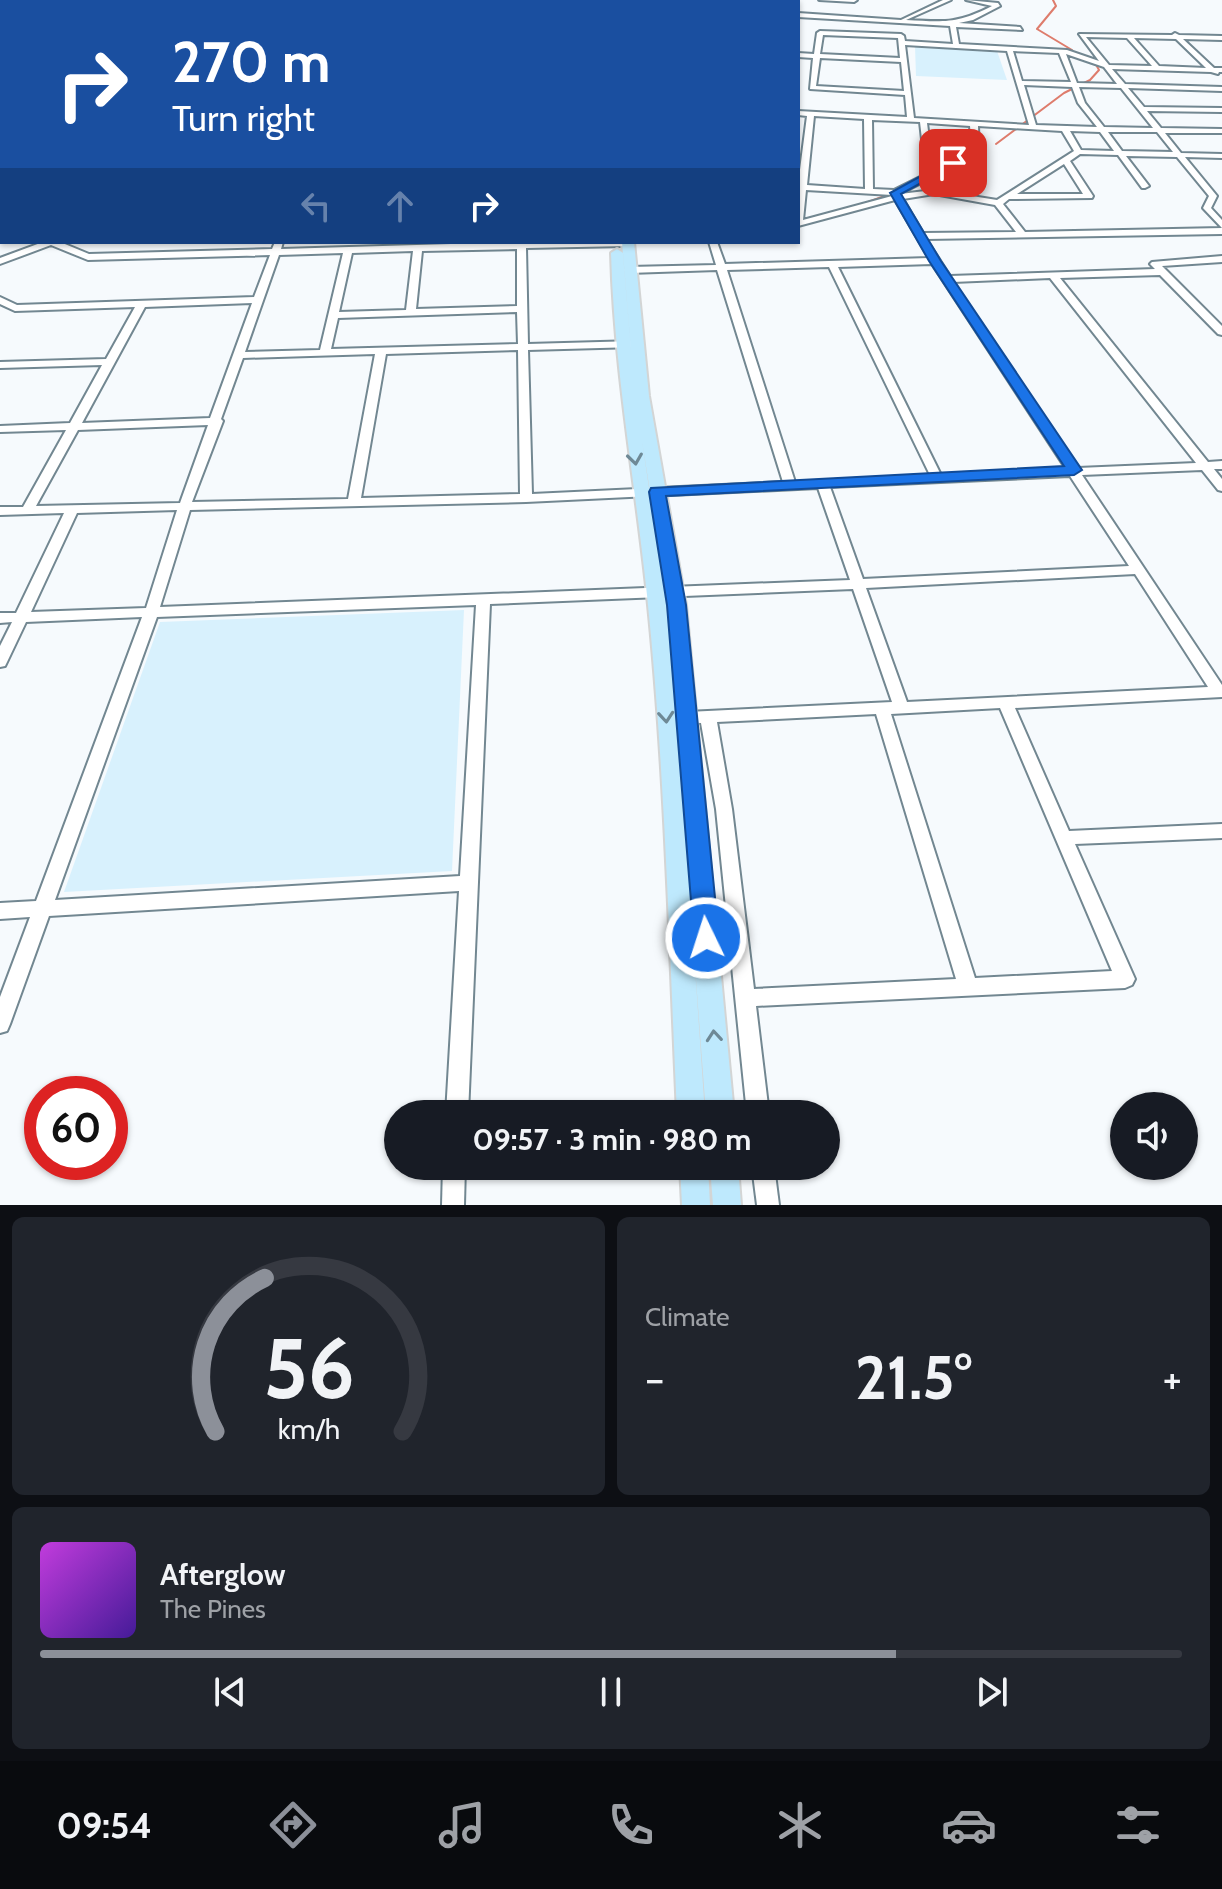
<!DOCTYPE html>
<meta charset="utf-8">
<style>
body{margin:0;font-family:Cabin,sans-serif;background:#20242c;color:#f1f3f6;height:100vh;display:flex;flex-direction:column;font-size:30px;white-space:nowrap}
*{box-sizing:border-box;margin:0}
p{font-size:26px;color:#9ea1a6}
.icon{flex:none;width:44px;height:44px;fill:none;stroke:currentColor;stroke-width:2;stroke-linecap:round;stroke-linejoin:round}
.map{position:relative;height:1205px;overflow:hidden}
.panel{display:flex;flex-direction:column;gap:12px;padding:12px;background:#0d0f14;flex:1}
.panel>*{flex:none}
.banner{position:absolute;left:0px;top:0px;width:800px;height:244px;box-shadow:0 2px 6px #0004;background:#1a4fa0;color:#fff;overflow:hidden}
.controls{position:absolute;left:1110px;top:1092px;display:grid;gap:16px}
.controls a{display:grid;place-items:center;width:88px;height:88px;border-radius:50%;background:#171b24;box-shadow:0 2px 6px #0004;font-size:40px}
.speed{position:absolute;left:24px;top:1076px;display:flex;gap:16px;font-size:40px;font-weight:700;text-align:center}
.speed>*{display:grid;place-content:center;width:104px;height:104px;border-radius:50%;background:#171b24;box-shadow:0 2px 6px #0004;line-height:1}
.speed .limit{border:12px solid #d22;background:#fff;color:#111}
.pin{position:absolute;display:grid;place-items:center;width:68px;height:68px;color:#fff;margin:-34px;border-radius:16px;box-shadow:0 4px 12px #0006}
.me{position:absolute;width:88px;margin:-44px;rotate:356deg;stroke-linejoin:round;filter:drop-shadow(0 0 6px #0008)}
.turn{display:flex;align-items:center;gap:28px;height:168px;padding:0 40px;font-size:36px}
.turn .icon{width:104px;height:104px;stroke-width:2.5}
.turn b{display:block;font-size:56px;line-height:68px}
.lanes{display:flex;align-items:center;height:76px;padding:0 40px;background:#0003;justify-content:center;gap:40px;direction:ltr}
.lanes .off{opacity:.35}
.big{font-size:60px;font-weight:800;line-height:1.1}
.panel .tile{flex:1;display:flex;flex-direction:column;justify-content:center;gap:12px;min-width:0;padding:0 28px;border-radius:12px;background:#20242c}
.panel .dial{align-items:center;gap:0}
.dial svg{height:208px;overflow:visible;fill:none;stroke:#363941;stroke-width:7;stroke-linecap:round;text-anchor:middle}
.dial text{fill:#f1f3f6;stroke:none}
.song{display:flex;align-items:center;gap:24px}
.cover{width:96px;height:96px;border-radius:12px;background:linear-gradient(135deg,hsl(290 70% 55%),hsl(260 70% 35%))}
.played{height:8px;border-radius:4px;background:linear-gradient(90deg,#8c9099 75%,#363941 75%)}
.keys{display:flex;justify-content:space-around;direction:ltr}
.heat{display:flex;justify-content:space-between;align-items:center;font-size:44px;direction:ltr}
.panel .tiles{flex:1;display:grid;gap:12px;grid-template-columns:1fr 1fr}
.tile:last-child{grid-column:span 2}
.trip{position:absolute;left:384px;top:1100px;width:456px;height:80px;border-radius:40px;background:#171b24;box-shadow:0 2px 6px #0004;font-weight:800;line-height:80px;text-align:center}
.menu{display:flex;height:128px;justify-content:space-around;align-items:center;background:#090b0e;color:#9ea1a6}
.menu .icon{width:56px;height:56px}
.menu .selected{color:#8c9099}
.menu b{font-size:36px;color:#f1f3f6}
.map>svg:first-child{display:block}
.built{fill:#d8f1fd}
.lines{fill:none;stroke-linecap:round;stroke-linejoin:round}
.stream{stroke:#de7c6c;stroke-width:2}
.minor-casing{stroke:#728791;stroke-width:4}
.major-casing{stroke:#d3d5d5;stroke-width:4}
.minor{fill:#fff;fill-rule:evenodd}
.major{fill:#bee9fd;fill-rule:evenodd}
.oneway{stroke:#6e8996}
.route{fill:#1a73e8;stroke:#114b97;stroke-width:2}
</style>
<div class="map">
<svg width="1222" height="1205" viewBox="0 0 1222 1205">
<rect width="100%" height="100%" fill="#f6fafd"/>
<g class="built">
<polygon points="915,46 997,51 1007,80 916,76"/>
<polygon points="464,610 452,871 64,892 160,622"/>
</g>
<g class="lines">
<g class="stream">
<polyline points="1053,0 1056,6 1037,29 1072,50"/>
<polyline points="1077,53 1086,57"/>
<polyline points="996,144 1064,93 1090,80 1099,70 1094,61"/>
<polyline points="914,186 955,172 986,151"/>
<polyline points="857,206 890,194"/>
</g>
<defs>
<g id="minor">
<polygon points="218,0 225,0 216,2"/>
<polygon points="496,0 502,0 495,2"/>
<polygon points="819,0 857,0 854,2"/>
<path d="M943,0H951L906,20C944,22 957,24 992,6L966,0L998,3L1000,6L973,20L959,23L1020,27L1022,30L956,27L959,44L1067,50L1099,61L1079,34L1172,35L1175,33L1179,35L1222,36V40L1183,39L1214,68H1222V72H1219L1218,74L1211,72L1112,69L1125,84L1222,87V91L1128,88L1144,107L1222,108V112L1147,111L1161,128L1222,129V133H1165L1181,153L1222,154V158L1185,157L1217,196L1211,208L1222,220V228L1203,208L1209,196L1177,157L1126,156L1149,186L1145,188H1142L1118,155L1080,154L1070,161L1093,196L1092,198L1009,199L1003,204L1025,232L1222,228V234L926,239L950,276L1155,269L1150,264L1152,262L1222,256V262L1162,266L1222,326V335L1218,334L1160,275L1060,278L1208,462L1222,461V469H1214L1222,479V491L1218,490L1202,470L1082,475L1222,685V697L1015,708L1069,831L1222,824V838L1075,844L1135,979L1132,985L1125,988L756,1006L769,1114H747L716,809L701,723L681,722L679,718L681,714L687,712L892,702L853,589L490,604L468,1114H446L459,891L49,916L10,1024L7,1031L0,1033V997L30,917L0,919V903L36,901L142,617L26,622L7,662L5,666L0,667V646L12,622L0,623V613H16L64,513L0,515V507H23L66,430L0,432V426L70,423L102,365L0,368V362L106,359L135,307L15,311L0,304V297L17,305L254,297L270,255L88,260L51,245L0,264V258L43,242H60L89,254L272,249L275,242H283L281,249L517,242H632L628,246L526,248L528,344L636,341L641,344L636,347L528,350L532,494L783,482L717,270L629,273L624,270L629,267L716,265L709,242H717L725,264L929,258L895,200L798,226V185L807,116L798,115V111L907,117L905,95L810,89L813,58L798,57V53L814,54L817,33L820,31L901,34L904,36L905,41L953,44L950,26L798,17V13L901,20ZM823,35L898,38L900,58L820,54ZM1086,37L1127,38L1152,66L1109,65ZM1134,38L1176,39L1206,68L1159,66ZM905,45L1007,51L1029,125L914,118ZM1013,51L1059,53L1071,82L1022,81ZM1066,54L1104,67L1117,84L1077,83ZM820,58L901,62L904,91L816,86ZM1024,85L1072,87L1078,103L1097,127L1036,125ZM1079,87L1121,88L1153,128L1104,127L1085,103ZM814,116L864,119L865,189L807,185ZM872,120L920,122L926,174L894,190L873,189ZM927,123L970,126L972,150L933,170ZM978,126L1062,131L1074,151L997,200L934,190L900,194L979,153ZM1070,131L1100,132L1114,151L1081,150ZM1108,132H1157L1173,152L1122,151ZM1064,164L1083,194H1017ZM806,190L892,195V196L803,220ZM934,194L995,205L1016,232L923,233L903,199ZM517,249V306L416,309L422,251ZM413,251L406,310L339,312L352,253ZM343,253L320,350L245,352L279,255ZM932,264L1066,469L941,475L838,267ZM829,267L930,475L795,482L727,270ZM1050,278L1196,463L1078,468L953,282ZM252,303L210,418L82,423L145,307ZM517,312L518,344L331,349L338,318ZM518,350L520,494L361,498L386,354ZM375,354L348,499L192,502L223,421L221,419L243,358ZM208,425L180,503L36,506L78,430ZM1070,476L1129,566L863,579L830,487ZM818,488L850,580L160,607L190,510L526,502ZM177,510L146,608L31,612L77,513ZM1135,574L1208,687L907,702L866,588ZM476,605L460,876L55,900L157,617ZM1000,708L1112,971L975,978L891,714ZM876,714L956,979L754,989L732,809L717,722Z"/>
<polygon points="2,21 2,26 0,27 0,22"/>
<rect x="0" y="55" width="2" height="4"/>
<polygon points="0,77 2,77 0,83"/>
<rect x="0" y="95" width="2" height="4"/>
<polygon points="0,114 2,114 0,119"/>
<rect x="0" y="139" width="2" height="4"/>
<rect x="0" y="207" width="2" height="6"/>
<polygon points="0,217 2,218 2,224 0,223"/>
<polygon points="443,1166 465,1166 464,1205 442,1205"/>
<polygon points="752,1166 774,1166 779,1205 757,1205"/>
</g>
<g id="major">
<polygon points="0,0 32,0 0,4"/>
<polygon points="384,0 432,0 435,2 387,2"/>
<polygon points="437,0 491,0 494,2 440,2"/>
<polygon points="529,0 602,0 526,2"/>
<polygon points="693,0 701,0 692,2"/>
<path d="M622,242H634L649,396L686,605L734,1114H706L694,953L705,1114H677C669,941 665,768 647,595C635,481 614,368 611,253L617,249L623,253L634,387ZM642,441L668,605L674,679L665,595Z"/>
<polygon points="680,1166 708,1166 710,1205 682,1205"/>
<polygon points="710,1166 738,1166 741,1205 713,1205"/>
</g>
</defs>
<use href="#minor" class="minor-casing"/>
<use href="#major" class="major-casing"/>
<use href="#minor" class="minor"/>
<use href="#major" class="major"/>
</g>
<defs><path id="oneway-chevron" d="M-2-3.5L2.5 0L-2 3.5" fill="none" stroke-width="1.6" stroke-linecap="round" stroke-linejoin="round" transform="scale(2)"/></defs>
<g class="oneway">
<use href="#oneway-chevron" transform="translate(635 459) rotate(82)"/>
<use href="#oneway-chevron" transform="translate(666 717) rotate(85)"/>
<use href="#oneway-chevron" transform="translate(714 1036) rotate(-95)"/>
</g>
<polygon class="route" points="950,160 958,163 901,194 941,261 1082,470 1074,475 666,496 686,605 719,938 715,946 706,949 698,946 694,938 667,605 649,492 651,488 1064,466 929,261 890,193"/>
</svg>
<div class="controls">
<a><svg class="icon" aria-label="sound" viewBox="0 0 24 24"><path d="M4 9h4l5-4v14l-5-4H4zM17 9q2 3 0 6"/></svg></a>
</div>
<div class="speed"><div class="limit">60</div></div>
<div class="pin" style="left:953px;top:163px;background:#d93025"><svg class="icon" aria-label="arrive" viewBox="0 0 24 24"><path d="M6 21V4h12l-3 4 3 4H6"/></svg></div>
<svg class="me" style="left:706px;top:938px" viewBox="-20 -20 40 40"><circle r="17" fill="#1a73e8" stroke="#fff" stroke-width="3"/><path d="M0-11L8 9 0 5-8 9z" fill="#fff"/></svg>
<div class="trip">09:57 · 3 min · 980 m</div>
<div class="banner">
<div class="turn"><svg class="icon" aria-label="right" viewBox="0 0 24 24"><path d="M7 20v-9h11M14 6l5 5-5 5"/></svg><div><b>270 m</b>Turn right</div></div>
<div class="lanes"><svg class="icon off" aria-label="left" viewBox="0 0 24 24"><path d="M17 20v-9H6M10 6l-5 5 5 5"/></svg><svg class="icon off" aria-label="ahead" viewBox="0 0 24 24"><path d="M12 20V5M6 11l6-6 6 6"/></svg><svg class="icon" aria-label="right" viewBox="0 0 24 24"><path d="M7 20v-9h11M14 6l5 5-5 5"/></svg></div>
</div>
</div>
<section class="panel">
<div class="tiles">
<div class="tile dial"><svg viewBox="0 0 100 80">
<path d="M14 69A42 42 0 1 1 86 69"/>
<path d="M14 69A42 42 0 0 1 33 10" stroke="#8c9099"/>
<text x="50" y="56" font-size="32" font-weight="700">56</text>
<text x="50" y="72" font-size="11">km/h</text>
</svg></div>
<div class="tile"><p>Climate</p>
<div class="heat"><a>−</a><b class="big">21.5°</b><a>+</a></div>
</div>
<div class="tile">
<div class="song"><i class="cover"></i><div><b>Afterglow</b><p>The Pines</p></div></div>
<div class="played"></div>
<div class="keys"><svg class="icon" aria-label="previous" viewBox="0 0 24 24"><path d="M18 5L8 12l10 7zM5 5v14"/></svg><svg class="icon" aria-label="pause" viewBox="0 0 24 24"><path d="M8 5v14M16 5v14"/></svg><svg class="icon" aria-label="next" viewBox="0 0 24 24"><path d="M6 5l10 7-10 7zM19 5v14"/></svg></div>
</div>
</div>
</section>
<nav class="menu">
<b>09:54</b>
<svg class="icon selected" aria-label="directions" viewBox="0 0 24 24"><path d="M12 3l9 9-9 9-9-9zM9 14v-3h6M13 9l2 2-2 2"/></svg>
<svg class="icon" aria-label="music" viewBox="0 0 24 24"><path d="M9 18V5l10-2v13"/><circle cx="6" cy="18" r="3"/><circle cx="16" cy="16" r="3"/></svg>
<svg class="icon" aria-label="phone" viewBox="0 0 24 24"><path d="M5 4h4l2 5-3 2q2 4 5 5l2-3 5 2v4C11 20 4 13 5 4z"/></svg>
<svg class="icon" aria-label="climate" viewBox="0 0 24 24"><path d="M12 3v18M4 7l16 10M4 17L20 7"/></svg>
<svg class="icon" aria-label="car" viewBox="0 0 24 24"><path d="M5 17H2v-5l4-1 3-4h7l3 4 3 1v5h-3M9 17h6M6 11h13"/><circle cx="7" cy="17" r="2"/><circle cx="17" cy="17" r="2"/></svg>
<svg class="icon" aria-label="filters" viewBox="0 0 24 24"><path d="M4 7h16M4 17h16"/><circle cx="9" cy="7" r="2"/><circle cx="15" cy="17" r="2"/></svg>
</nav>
